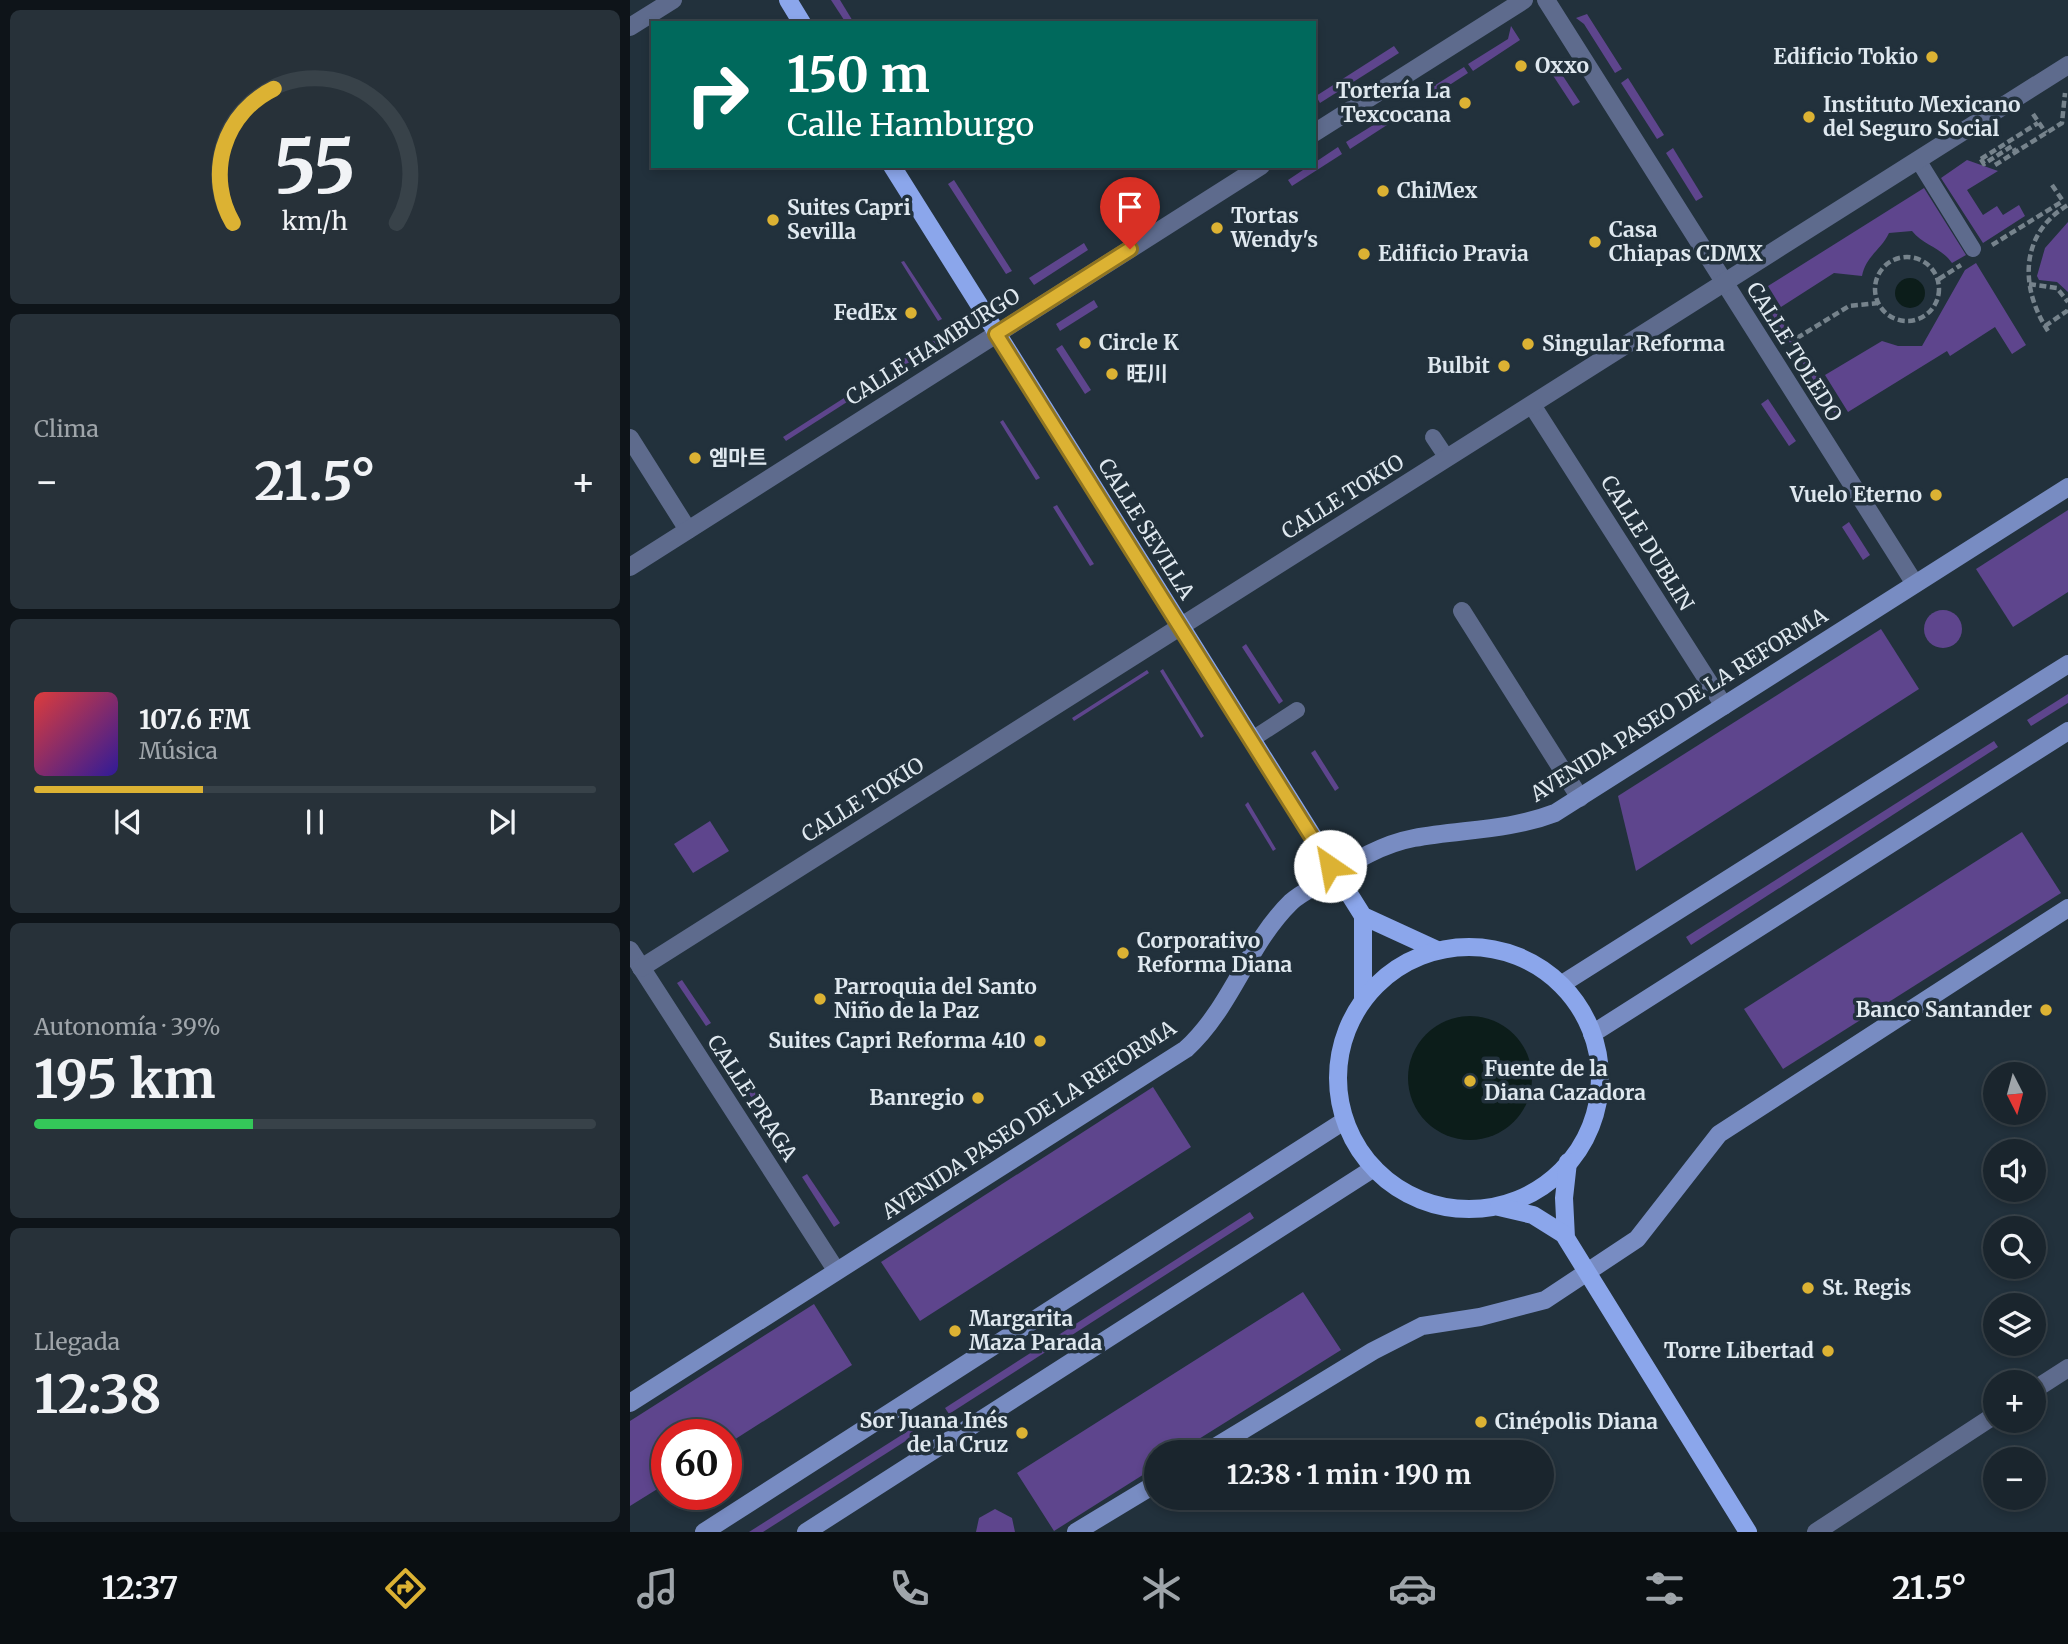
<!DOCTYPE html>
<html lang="es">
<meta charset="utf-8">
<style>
body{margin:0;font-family:Merriweather,"Noto Sans SC","Noto Sans KR",serif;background:#273139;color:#f1f3f6;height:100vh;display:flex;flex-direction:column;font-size:26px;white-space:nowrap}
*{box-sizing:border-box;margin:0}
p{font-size:23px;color:#9fa5aa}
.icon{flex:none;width:38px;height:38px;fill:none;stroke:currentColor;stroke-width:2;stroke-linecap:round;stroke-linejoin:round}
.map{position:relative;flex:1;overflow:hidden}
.drawer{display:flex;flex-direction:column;gap:10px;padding:10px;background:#0e1419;width:630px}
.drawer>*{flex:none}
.guide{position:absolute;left:21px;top:21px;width:665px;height:147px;border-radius:0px;box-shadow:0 4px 10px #0003,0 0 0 2px #384249;background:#00695c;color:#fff;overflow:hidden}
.needle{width:46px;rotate:174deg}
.buttons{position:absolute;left:1353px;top:1062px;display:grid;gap:14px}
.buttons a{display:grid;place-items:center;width:63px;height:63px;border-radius:50%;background:#1a252d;box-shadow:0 4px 10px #0003,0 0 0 2px #384249;font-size:35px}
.speed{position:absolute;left:21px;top:1419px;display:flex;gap:14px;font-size:35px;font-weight:700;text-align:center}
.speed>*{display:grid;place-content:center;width:91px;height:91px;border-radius:50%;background:#1a252d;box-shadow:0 4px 10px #0003,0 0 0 2px #384249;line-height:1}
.speed .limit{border:10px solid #d22;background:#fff;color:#111}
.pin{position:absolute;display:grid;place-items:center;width:60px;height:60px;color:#fff;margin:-72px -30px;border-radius:50% 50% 50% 0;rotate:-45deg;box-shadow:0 0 7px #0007}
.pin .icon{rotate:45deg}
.me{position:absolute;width:77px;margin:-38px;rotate:327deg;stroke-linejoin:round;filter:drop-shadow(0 0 5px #0008)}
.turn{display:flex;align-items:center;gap:24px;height:147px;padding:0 21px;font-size:32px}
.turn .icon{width:91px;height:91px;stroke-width:2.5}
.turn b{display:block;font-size:49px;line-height:60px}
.big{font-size:52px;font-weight:700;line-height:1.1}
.drawer .tile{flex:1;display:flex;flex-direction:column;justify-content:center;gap:10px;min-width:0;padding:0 24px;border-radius:10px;background:#273139}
.drawer .dial{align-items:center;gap:0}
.dial svg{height:182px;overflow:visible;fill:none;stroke:#384249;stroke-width:7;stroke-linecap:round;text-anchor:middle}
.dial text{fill:#f1f3f6;stroke:none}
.song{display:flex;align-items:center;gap:21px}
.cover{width:84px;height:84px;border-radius:10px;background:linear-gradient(135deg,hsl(0 70% 55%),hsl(250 70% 35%))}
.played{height:7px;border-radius:4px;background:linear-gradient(90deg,#dcb233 30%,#384249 30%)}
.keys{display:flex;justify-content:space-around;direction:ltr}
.heat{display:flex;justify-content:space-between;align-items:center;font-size:38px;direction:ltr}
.charge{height:10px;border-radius:5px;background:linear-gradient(90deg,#34c759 39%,#384249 0)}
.trip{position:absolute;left:514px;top:1440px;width:410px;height:70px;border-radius:35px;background:#1a252d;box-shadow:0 4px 10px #0003,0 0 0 2px #384249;font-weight:700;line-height:70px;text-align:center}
.tab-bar{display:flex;height:112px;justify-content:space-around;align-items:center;background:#0a0f12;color:#9fa5aa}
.tab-bar .icon{width:49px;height:49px}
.tab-bar .current{color:#dcb233}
.tab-bar b{font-size:32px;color:#f1f3f6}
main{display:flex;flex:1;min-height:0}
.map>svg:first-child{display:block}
.green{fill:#5e458d}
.water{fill:#0c1d1a}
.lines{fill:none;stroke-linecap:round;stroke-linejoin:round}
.path{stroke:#76838c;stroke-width:4.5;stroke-dasharray:7 3.5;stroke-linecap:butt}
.lane{stroke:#5e6b8d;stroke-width:16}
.street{stroke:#5e6b8d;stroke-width:18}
.secondary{stroke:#788cc2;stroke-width:18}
.primary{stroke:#8ba6eb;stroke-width:18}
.route-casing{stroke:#8f7421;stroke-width:18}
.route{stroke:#dcb233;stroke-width:12}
.poi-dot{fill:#dcb233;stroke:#22313c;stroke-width:2.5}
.labels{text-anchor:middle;stroke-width:7;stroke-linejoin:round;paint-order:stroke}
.poi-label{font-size:21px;font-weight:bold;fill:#dfe8ef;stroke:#22313c;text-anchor:start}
.street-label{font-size:21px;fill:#dfe8ef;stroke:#22313c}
</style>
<main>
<section class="drawer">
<div class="tile dial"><svg viewBox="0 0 100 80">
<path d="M14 69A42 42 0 1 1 86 69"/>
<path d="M14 69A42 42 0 0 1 32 10" stroke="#dcb233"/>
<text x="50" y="56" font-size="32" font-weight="700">55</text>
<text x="50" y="72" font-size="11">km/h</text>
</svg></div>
<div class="tile"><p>Clima</p>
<div class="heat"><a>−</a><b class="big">21.5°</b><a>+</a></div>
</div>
<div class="tile">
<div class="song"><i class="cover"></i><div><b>107.6 FM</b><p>Música</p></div></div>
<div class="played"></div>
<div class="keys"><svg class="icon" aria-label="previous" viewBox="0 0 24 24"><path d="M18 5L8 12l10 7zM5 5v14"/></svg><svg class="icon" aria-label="pause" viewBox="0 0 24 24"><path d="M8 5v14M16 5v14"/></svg><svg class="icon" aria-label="next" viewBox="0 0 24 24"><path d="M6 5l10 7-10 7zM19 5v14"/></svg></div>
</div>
<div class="tile"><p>Autonomía · 39%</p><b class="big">195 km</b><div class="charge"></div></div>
<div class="tile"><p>Llegada</p><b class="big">12:38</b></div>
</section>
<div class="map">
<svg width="1438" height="1532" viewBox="0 0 1438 1532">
<rect width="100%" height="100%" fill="#22313c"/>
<g class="green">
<polygon points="201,0 210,0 224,23 216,23"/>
<polygon points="957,14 992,69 985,73 954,24 946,18"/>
<polygon points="881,26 890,40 843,71 838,64 878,39"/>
<polygon points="764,46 769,53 690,103 686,96"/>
<polygon points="834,67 838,73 804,95 799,89"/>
<polygon points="929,70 950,102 943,106 922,74"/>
<polygon points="998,78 1034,135 1027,139 991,83"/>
<polygon points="753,119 757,125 720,149 716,142"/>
<polygon points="708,147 712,154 662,186 658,180 679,166 684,166 684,163"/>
<polygon points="1043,148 1073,197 1066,201 1036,153"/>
<polygon points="1337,160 1368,171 1337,190 1353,215 1367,206 1373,215 1389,205 1395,216 1353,243 1311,178"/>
<polygon points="324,180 382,271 376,274 318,184"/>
<path d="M1294,188L1336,255L1322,263C1311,247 1294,246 1282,231L1259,233C1251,250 1236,256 1232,276L1204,273L1151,307L1138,286Z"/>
<polygon points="1438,222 1438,292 1427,282 1409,280 1407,276 1415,248"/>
<polygon points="454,243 458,250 404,285 399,278"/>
<polygon points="274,261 312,319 308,321 271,262"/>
<polygon points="1346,263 1396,345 1382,354 1365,327 1320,356 1317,351 1218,412 1195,375 1252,341 1268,346 1292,346 1335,270"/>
<polygon points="1132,289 1212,416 1208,419 1128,292"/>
<polygon points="464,300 468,307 430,331 426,324"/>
<polygon points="306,338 309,343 272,367 269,362"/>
<polygon points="432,345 461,390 455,394 426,349"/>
<polygon points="214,398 217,402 156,441 153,437"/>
<polygon points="1138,399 1166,441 1159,446 1131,404"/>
<polygon points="373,420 410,478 406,480 370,422"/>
<polygon points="427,505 464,564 460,566 423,507"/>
<polygon points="1438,510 1438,592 1383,627 1346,569"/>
<polygon points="1219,522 1240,555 1233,560 1212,527"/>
<circle cx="1313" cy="629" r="19"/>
<polygon points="1251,629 1289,689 1006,871 988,796"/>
<polygon points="616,644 653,701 649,704 612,647"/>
<polygon points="533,669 574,736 571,738 530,671"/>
<polygon points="517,670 519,673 444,721 442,718"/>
<polygon points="1438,694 1438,703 1401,726 1397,720"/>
<polygon points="1364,741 1368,747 1061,945 1056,937"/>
<polygon points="685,750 709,788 705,791 681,753"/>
<polygon points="618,802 646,849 643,851 615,805"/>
<polygon points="80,821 99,851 63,873 44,844"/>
<polygon points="1392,832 1431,893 1153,1069 1114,1009"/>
<polygon points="52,980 81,1023 76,1026 47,983"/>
<polygon points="121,1086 154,1138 149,1141 116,1089"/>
<polygon points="523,1087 561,1147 290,1321 251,1262"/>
<polygon points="177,1174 210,1223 204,1227 172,1177"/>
<polygon points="620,1212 624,1218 319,1414 315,1408"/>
<polygon points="673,1292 711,1350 548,1452 527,1452 527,1466 424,1531 387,1473"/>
<polygon points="184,1304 222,1365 96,1445 96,1435 37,1435 37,1483 0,1506 0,1421"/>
<polygon points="281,1429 285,1435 133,1532 119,1532"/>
<polygon points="365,1509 382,1518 385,1532 346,1532 349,1518"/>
</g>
<g class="water">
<circle cx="1280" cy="293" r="15"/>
<circle cx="840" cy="1078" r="62"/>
</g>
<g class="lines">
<g class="path">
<polyline points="1403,114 1416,133"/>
<polyline points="1351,159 1408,123"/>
<polyline points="1351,159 1354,164 1382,146 1386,152"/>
<polyline points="1365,165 1432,123 1435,93"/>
<polyline points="1422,185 1433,201"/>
<polyline points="1362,245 1433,201"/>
<circle cx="1277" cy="289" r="32"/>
<polyline points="1309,279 1331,265"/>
<polyline points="1399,284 1427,288 1438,302"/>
<polyline points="1415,326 1437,311 1438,307"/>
<path d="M1418,331C1390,288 1389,234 1438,205"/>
<polyline points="1167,338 1219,306 1248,303"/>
</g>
<g class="lane">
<polyline points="1288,160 1343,249"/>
<polyline points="803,437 817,458"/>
<polyline points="621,740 667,710"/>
</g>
<g class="street">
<polyline points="916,0 1285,584"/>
<polyline points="0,27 43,0"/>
<polyline points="684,133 894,0"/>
<polyline points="902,405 1094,706"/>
<polyline points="0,438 58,530"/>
<polyline points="0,567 631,166"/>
<polyline points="832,611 950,798"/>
<polyline points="0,950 206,1270"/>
<polyline points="11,968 1438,65"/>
<polyline points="1404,1390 1438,1368"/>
<polyline points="1186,1532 1365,1415"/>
</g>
<g class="secondary">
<polyline points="932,984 1438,664"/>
<polyline points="962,1034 1438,731"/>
<path d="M0,1403L556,1049C602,1007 617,945 661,902C671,893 686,886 697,879C724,861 752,844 784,838C832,829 878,831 925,813L1438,487"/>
<polyline points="577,1452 743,1351 792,1326 850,1317 915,1300 1007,1239 1089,1134 1438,908"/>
<polyline points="74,1532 714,1121"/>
<polyline points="176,1532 744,1168"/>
<polyline points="446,1532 527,1483"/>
</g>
<g class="primary">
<polyline points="158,0 172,23"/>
<polyline points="262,166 733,916 807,950"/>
<polyline points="733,916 733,998"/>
<circle cx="839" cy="1078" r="131"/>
<polyline points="938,1162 934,1198 936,1238 1118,1532"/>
<polyline points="869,1207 903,1215 935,1235"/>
</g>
</g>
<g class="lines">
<defs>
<polyline id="route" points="500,249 366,334 700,866"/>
</defs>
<use href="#route" class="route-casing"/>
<use href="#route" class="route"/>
</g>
<g class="poi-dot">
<circle cx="1302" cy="57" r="7"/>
<circle cx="891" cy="66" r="7"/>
<circle cx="835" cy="103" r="7"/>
<circle cx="1179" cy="117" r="7"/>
<circle cx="753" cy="191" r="7"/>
<circle cx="143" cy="220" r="7"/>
<circle cx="587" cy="228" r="7"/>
<circle cx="965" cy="242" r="7"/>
<circle cx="734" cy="254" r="7"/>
<circle cx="281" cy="313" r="7"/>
<circle cx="455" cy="343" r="7"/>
<circle cx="898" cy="344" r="7"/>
<circle cx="874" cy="366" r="7"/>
<circle cx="482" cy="374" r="7"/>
<circle cx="65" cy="458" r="7"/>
<circle cx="1306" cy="495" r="7"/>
<circle cx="493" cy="953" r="7"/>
<circle cx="190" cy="999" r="7"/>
<circle cx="1416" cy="1010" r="7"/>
<circle cx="410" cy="1041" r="7"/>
<circle cx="840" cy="1081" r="7"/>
<circle cx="348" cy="1098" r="7"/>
<circle cx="1178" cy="1288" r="7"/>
<circle cx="325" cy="1331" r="7"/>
<circle cx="1198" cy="1351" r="7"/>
<circle cx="851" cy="1422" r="7"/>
<circle cx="392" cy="1433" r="7"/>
</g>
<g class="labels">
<g class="poi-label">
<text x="1288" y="64" text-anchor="end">Edificio Tokio</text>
<text x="905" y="73">Oxxo</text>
<text x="821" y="98" text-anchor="end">Tortería La<tspan x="821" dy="24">Texcocana</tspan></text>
<text x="1193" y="112">Instituto Mexicano<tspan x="1193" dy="24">del Seguro Social</tspan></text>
<text x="767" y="198">ChiMex</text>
<text x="157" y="215">Suites Capri<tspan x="157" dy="24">Sevilla</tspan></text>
<text x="601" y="223">Tortas<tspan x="601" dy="24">Wendy's</tspan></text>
<text x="979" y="237">Casa<tspan x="979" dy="24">Chiapas CDMX</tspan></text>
<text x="748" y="261">Edificio Pravia</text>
<text x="267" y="320" text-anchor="end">FedEx</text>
<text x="469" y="350">Circle K</text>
<text x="912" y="351">Singular Reforma</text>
<text x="860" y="373" text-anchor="end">Bulbit</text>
<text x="496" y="381">旺川</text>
<text x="79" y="465">엠마트</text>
<text x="1292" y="502" text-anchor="end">Vuelo Eterno</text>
<text x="507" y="948">Corporativo<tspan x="507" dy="24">Reforma Diana</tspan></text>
<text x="204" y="994">Parroquia del Santo<tspan x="204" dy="24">Niño de la Paz</tspan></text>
<text x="1402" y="1017" text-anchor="end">Banco Santander</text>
<text x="396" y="1048" text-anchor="end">Suites Capri Reforma 410</text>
<text x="854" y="1076">Fuente de la<tspan x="854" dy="24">Diana Cazadora</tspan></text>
<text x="334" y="1105" text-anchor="end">Banregio</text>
<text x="1192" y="1295">St. Regis</text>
<text x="339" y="1326">Margarita<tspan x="339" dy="24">Maza Parada</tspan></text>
<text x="1184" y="1358" text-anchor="end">Torre Libertad</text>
<text x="378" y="1428" text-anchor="end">Sor Juana Inés<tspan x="378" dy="24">de la Cruz</tspan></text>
<text x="865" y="1429">Cinépolis Diana</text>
</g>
<g class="street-label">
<text transform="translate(303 347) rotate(-32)" y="7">CALLE HAMBURGO</text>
<text transform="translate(1164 352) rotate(58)" y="7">CALLE TOLEDO</text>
<text transform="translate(713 497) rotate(-32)" y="7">CALLE TOKIO</text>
<text transform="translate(516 529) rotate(58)" y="7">CALLE SEVILLA</text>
<text transform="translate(1017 543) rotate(58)" y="7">CALLE DUBLIN</text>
<text transform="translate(1049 705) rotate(-32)" y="7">AVENIDA PASEO DE LA REFORMA</text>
<text transform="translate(233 800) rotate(-32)" y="7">CALLE TOKIO</text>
<text transform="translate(122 1098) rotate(57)" y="7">CALLE PRAGA</text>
<text transform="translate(399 1120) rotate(-33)" y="7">AVENIDA PASEO DE LA REFORMA</text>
</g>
</g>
</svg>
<div class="buttons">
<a><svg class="needle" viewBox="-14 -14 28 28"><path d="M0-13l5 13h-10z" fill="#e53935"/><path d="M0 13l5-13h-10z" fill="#9fa5aa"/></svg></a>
<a><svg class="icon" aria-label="sound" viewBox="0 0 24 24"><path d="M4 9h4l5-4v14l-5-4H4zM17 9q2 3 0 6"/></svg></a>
<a><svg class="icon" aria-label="search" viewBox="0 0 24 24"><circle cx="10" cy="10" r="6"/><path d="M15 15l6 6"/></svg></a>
<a><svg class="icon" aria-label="layers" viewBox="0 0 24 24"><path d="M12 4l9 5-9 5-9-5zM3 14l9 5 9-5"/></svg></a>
<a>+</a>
<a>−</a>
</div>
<div class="speed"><div class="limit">60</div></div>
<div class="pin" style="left:500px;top:249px;background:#d93025"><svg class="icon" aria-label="arrive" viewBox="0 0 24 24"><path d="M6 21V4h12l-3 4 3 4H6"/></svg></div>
<svg class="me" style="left:700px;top:866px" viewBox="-20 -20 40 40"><circle r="19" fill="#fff"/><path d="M0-13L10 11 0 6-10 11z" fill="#dcb233"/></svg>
<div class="trip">12:38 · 1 min · 190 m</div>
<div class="guide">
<div class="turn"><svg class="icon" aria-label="right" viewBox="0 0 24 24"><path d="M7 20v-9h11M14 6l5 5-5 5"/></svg><div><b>150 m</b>Calle Hamburgo</div></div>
</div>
</div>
</main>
<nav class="tab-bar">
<b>12:37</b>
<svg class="icon current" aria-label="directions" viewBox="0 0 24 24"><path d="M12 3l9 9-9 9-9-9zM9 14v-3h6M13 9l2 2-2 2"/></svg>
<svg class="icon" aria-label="music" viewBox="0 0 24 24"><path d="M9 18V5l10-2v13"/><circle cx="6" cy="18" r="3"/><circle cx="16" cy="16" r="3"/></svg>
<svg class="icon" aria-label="phone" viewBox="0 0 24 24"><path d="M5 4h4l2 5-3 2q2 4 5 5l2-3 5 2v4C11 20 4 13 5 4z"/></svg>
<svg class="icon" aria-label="climate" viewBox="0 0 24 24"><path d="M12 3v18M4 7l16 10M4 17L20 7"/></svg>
<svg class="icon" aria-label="car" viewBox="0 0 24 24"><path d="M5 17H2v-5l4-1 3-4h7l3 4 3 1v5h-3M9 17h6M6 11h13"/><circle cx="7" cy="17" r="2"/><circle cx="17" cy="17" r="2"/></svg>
<svg class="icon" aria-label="filters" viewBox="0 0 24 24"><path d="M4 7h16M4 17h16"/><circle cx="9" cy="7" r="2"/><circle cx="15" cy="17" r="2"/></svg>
<b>21.5°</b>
</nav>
